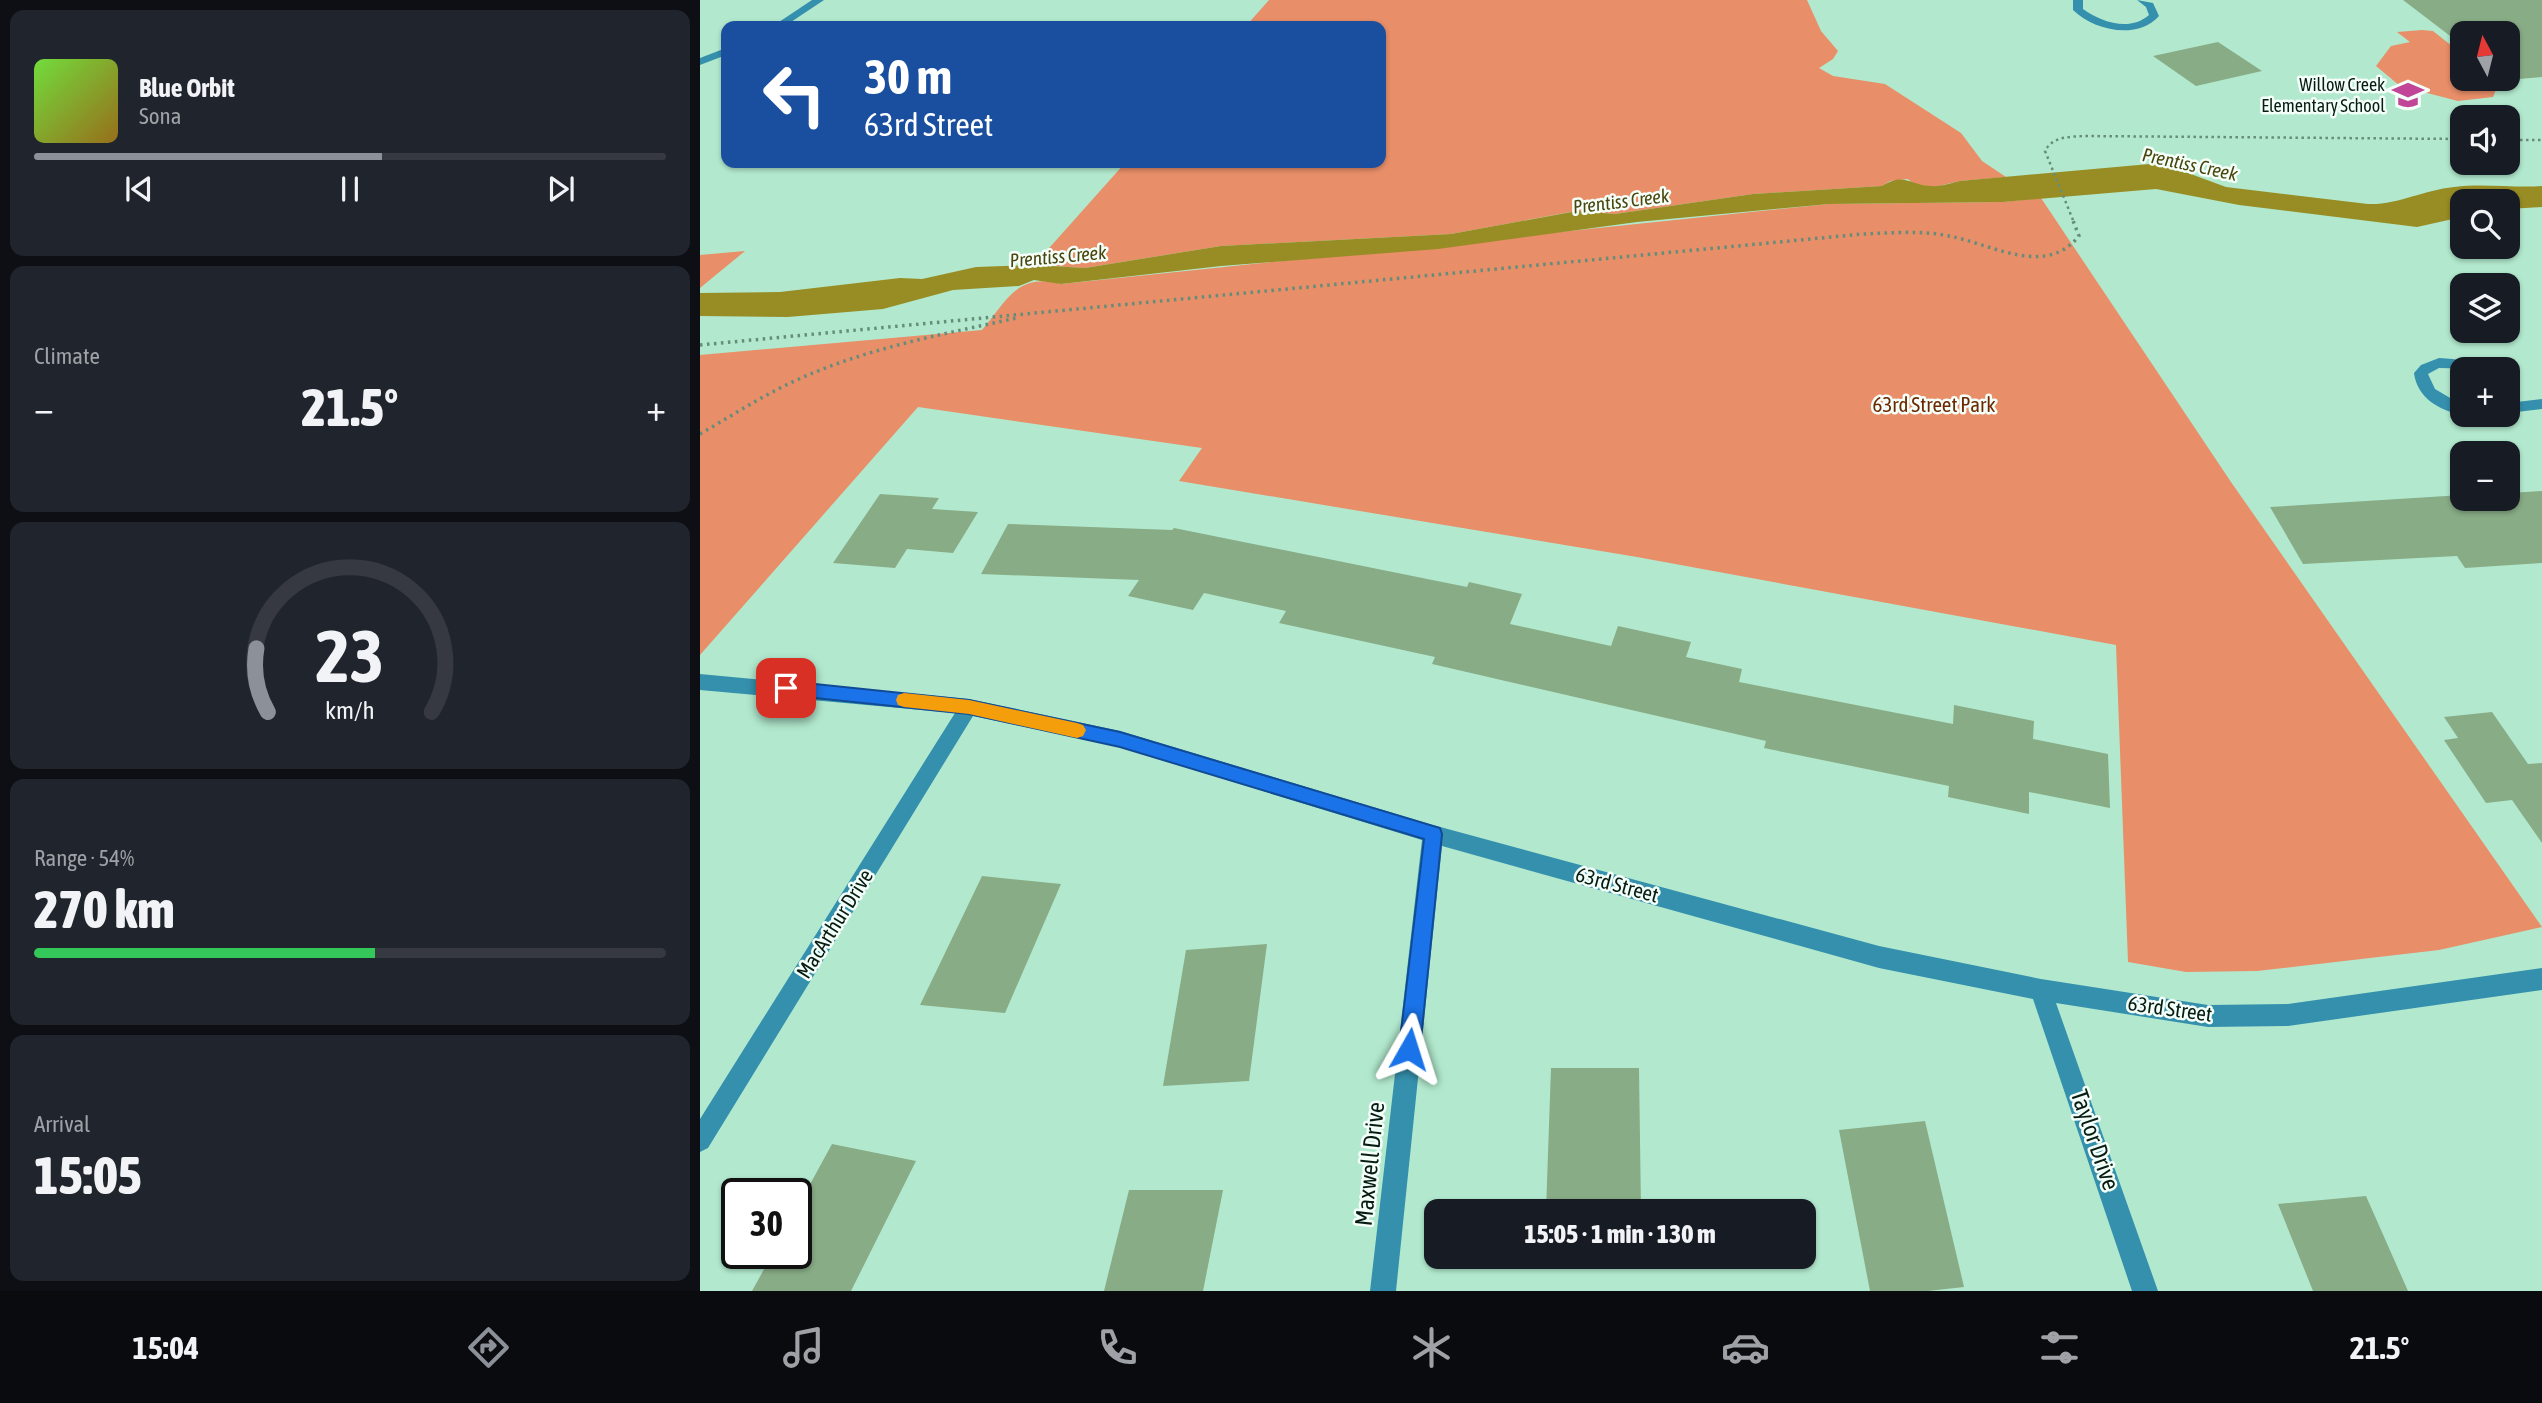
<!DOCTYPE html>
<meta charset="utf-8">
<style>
body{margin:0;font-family:"Asap Condensed",sans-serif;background:#20242c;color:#f1f3f6;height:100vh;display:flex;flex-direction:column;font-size:26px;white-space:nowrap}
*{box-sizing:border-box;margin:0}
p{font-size:23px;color:#9ea1a6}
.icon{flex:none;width:38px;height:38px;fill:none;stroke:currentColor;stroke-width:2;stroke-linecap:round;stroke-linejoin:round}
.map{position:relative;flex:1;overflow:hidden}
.drawer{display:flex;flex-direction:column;gap:10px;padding:10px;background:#0d0f14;width:700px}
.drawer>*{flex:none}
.hud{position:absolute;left:21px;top:21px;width:665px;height:147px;border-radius:14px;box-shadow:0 2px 5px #0004;background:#1a4fa0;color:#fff;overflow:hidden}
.needle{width:46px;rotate:353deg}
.buttons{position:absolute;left:1750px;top:21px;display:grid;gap:14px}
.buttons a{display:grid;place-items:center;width:70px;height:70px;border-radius:14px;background:#171b24;box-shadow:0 2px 5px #0004;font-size:35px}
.speed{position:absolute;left:21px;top:1178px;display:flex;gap:14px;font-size:35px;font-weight:700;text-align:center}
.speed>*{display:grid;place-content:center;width:91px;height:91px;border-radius:50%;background:#171b24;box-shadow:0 2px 5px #0004;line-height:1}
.speed .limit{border:4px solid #111;border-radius:10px;background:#fff;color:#111}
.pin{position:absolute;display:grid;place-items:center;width:60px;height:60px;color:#fff;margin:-30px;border-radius:14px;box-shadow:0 4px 10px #0006}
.me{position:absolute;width:77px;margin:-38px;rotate:6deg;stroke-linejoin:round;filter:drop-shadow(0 0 5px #0008)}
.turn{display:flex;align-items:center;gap:24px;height:147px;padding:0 28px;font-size:32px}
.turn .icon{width:91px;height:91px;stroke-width:2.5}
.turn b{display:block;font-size:49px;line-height:60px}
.big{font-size:52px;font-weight:800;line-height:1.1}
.drawer .tile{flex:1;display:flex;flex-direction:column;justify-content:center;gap:10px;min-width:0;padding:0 24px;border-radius:14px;background:#20242c}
.drawer .dial{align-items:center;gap:0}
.dial svg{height:182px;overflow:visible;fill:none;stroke:#363941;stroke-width:7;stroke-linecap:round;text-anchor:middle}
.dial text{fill:#f1f3f6;stroke:none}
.song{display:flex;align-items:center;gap:21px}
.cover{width:84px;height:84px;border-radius:10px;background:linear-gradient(135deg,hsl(100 70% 55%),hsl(40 70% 35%))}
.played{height:7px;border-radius:4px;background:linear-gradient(90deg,#8c9099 55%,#363941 55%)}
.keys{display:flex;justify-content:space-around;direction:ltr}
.heat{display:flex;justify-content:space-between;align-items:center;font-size:38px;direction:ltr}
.charge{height:10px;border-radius:5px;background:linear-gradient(90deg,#34c759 54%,#363941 0)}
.trip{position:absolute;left:724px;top:1199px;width:392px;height:70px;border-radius:14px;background:#171b24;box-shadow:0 2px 5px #0004;font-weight:800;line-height:70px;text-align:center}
.tab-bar{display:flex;height:112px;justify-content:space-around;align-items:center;background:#090b0e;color:#9ea1a6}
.tab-bar .icon{width:49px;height:49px}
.tab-bar .on{color:#8c9099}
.tab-bar b{font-size:32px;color:#f1f3f6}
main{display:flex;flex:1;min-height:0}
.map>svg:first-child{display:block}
.green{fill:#e88e68}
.water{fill:#988d24}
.building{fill:#88ac86}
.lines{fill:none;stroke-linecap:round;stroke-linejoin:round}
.path-far1{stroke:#658d7a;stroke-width:2.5;stroke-dasharray:2.5 3.5;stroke-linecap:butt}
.path{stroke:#658d7a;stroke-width:3.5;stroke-dasharray:2.5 4.5;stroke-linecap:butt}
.street{fill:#3590ad;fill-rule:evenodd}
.route{fill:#1a73e8;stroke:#114b97;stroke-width:2}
.slow{fill:#f59e0b}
.labels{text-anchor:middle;stroke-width:5;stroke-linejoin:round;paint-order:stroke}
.far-poi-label{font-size:18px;fill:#071d14;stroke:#f4fff9;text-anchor:end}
.far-water-label{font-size:19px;font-style:italic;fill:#4a440d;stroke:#f4fff9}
.park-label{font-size:21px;fill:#6e2801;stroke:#f4fff9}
.street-label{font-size:21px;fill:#071d14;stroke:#f4fff9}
.near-street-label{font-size:24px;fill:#071d14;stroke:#f4fff9}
</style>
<main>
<section class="drawer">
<div class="tile">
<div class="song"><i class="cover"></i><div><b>Blue Orbit</b><p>Sona</p></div></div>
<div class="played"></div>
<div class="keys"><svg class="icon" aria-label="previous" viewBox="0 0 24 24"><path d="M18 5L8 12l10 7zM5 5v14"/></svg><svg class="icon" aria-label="pause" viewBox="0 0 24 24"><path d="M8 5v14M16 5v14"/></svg><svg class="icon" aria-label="next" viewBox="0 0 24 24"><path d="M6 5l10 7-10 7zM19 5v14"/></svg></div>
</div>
<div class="tile"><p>Climate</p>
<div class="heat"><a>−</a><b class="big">21.5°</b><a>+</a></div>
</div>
<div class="tile dial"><svg viewBox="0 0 100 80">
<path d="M14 69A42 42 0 1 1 86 69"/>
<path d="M14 69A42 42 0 0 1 9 41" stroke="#8c9099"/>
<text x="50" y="56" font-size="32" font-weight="700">23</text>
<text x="50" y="72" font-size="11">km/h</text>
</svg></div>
<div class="tile"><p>Range · 54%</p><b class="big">270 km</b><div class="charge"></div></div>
<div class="tile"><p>Arrival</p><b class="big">15:05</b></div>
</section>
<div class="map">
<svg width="1842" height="1291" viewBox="0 0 1842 1291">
<rect width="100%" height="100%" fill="#b2e9ce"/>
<g class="green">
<polygon points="569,0 1107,0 1121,31 1138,51 1133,59 1119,68 1133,76 1185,84 1261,133 1282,161 1306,177 1260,181 1234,187 1214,184 1208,179 1190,181 1182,186 1053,194 915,214 876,211 751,234 521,246 385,268 334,265 425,163 681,163 681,26 546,26"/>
<polygon points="1722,30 1733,31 1762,54 1762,79 1794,79 1799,82 1793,97 1758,101 1700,86 1676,66 1691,46 1710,42 1697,32"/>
<path d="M1341,198L1531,482L1842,927L1739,950L1557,971L1486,972L1428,962L1416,645L937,557L479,481L502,448L218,407L0,655V355L282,330C307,301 317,272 361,284L1129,204L1303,202Z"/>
<polygon points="45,251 0,288 0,255"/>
</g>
<path class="water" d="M1461,163L1526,187L1668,204C1698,205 1723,190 1754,187C1783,183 1813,188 1842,186V207L1808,209V201H1762V217L1717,227L1539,205L1456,189L1303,202L1129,204L937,222L738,249L521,266L361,284L334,280L319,286L253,290L183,309L88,317L0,316V293L80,292L200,278L222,279L276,267L334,265L385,268L521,246L751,234L877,211L915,214L1053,194L1182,186C1205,172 1208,185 1231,186C1240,187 1251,183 1260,181Z"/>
<g class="building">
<polygon points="1703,0 1842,0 1842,77 1808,80 1806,79 1808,33 1762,33 1762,45"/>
<polygon points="1518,42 1562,71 1496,86 1453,56"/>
<polygon points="1842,491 1842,563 1765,568 1757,556 1603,564 1570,507 1762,495 1762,499 1808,499 1808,493"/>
<polygon points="180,494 239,498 232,509 278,512 253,553 207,549 195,568 133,563"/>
<polygon points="308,524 472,530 474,528 767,587 769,582 822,594 810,624 911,646 918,626 991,642 986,657 1042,669 1039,682 1253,724 1254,705 1334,721 1333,739 1408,754 1410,808 1329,792 1329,814 1248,797 1249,786 1064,748 1066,741 732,664 735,657 579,623 586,611 504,593 493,610 428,596 439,580 281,574"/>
<polygon points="1792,712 1828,764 1842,763 1842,843 1812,800 1786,803 1744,740 1758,738 1744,717"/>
<polygon points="282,876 361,884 305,1013 220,1005"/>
<polygon points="567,944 549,1081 463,1086 486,950"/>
<polygon points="851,1068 939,1068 941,1211 846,1211"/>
<polygon points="1225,1121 1264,1287 1228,1291 1170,1291 1139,1130"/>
<polygon points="132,1144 216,1161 151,1291 52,1291 73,1253 96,1253 96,1210"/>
<polygon points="429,1190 523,1190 503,1291 404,1291"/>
<polygon points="1666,1196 1708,1291 1613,1291 1578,1204"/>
</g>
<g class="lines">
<g class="path-far1">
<polyline points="1808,140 1842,140"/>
<path d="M1373,220L1345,151C1353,136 1369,137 1384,136L1762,139"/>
</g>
<g class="path">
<path d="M0,345L1163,234C1191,233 1221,230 1249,236C1292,244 1345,278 1379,236L1372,218"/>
<path d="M0,434C33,415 65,394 99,379C168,348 243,334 317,318"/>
</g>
<g class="street">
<polygon points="112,0 124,0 85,26 73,26"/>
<path d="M1373,0H1383V9C1401,22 1430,32 1449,15L1446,7L1437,0L1453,3L1459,16C1438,40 1394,31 1373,10Z"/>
<polygon points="26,48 26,55 0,65 0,58"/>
<path d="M1739,358L1753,359L1778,366L1780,369L1739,368L1728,374L1735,389L1762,405L1763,415C1740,411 1717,398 1714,373L1721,365Z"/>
<polygon points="1842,399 1842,409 1808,413 1808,403"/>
<polygon points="0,674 269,699 420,731 733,825 1179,946 1341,979 1508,1005 1588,1004 1842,968 1842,990 1588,1026 1508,1027 1356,1003 1458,1291 1432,1291 1333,999 1179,968 742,846 696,1291 670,1291 722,840 420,747 273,716 8,1148 0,1152 0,1119 255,713 0,690"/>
</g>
</g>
<polygon class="route" points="86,681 269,700 420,732 740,828 742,834 720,1049 717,1056 709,1059 702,1056 699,1049 724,839 420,747 269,714 86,695 80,693 78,688 80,683"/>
<polygon class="slow" points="204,693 269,700 377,723 383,725 386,730 383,736 377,738 269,714 204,707 198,705 196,700 198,695"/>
<defs>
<symbol id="school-bare" viewBox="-9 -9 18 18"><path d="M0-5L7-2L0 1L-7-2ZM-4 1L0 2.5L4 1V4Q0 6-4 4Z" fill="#c14697" stroke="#f4fff9" stroke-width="2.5" paint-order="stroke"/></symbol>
</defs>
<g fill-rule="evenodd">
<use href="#school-bare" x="1686" y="73" width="44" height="44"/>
</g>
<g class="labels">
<g class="far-poi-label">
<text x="1685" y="91">Willow Creek<tspan x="1685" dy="21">Elementary School</tspan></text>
</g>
<g class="far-water-label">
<text transform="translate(1490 164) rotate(12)" y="7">Prentiss Creek</text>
<text transform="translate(921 201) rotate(-7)" y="7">Prentiss Creek</text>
<text transform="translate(358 256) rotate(-5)" y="7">Prentiss Creek</text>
</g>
<g class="park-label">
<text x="1234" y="412">63rd Street Park</text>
</g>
<g class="street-label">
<text transform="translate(917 885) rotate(15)" y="7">63rd Street</text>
<text transform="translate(135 924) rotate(-58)" y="7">MacArthur Drive</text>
<text transform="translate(1470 1009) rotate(8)" y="7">63rd Street</text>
</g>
<g class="near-street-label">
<text transform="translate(1395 1140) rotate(71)" y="8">Taylor Drive</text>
<text transform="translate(670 1164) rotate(-84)" y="8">Maxwell Drive</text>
</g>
</g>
</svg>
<div class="buttons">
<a><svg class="needle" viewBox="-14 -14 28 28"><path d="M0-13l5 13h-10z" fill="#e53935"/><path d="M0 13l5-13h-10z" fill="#9ea1a6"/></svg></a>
<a><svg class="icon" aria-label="sound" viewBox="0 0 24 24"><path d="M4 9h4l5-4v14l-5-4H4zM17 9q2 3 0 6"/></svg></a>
<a><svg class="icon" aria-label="search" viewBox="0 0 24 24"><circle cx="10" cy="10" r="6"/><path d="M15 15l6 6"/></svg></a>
<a><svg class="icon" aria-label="layers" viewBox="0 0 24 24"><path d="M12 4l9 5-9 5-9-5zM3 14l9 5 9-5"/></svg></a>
<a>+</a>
<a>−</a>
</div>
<div class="speed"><div class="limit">30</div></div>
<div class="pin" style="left:86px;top:688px;background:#d93025"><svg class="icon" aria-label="arrive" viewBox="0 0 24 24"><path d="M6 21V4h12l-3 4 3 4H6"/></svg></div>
<svg class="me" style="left:709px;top:1049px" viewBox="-20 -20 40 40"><path d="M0-17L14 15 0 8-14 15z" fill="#1a73e8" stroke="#fff" stroke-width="4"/></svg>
<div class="trip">15:05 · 1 min · 130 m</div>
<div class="hud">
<div class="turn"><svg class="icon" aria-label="left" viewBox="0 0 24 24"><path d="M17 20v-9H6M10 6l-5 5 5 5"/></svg><div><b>30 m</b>63rd Street</div></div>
</div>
</div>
</main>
<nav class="tab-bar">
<b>15:04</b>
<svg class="icon on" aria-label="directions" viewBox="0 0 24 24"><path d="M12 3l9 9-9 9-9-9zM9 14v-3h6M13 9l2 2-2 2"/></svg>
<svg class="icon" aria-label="music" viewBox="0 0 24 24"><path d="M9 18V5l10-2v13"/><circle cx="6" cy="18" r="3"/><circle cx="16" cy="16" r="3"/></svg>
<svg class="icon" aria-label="phone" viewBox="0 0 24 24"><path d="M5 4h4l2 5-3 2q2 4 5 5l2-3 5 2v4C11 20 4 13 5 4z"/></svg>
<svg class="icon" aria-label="climate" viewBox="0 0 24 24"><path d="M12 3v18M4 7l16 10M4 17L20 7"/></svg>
<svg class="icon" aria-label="car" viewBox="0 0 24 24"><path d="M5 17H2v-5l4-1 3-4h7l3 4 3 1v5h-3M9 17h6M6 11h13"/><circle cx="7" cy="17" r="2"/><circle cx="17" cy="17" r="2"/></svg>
<svg class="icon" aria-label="filters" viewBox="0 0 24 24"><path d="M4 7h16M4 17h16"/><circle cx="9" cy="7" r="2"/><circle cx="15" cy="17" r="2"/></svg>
<b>21.5°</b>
</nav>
